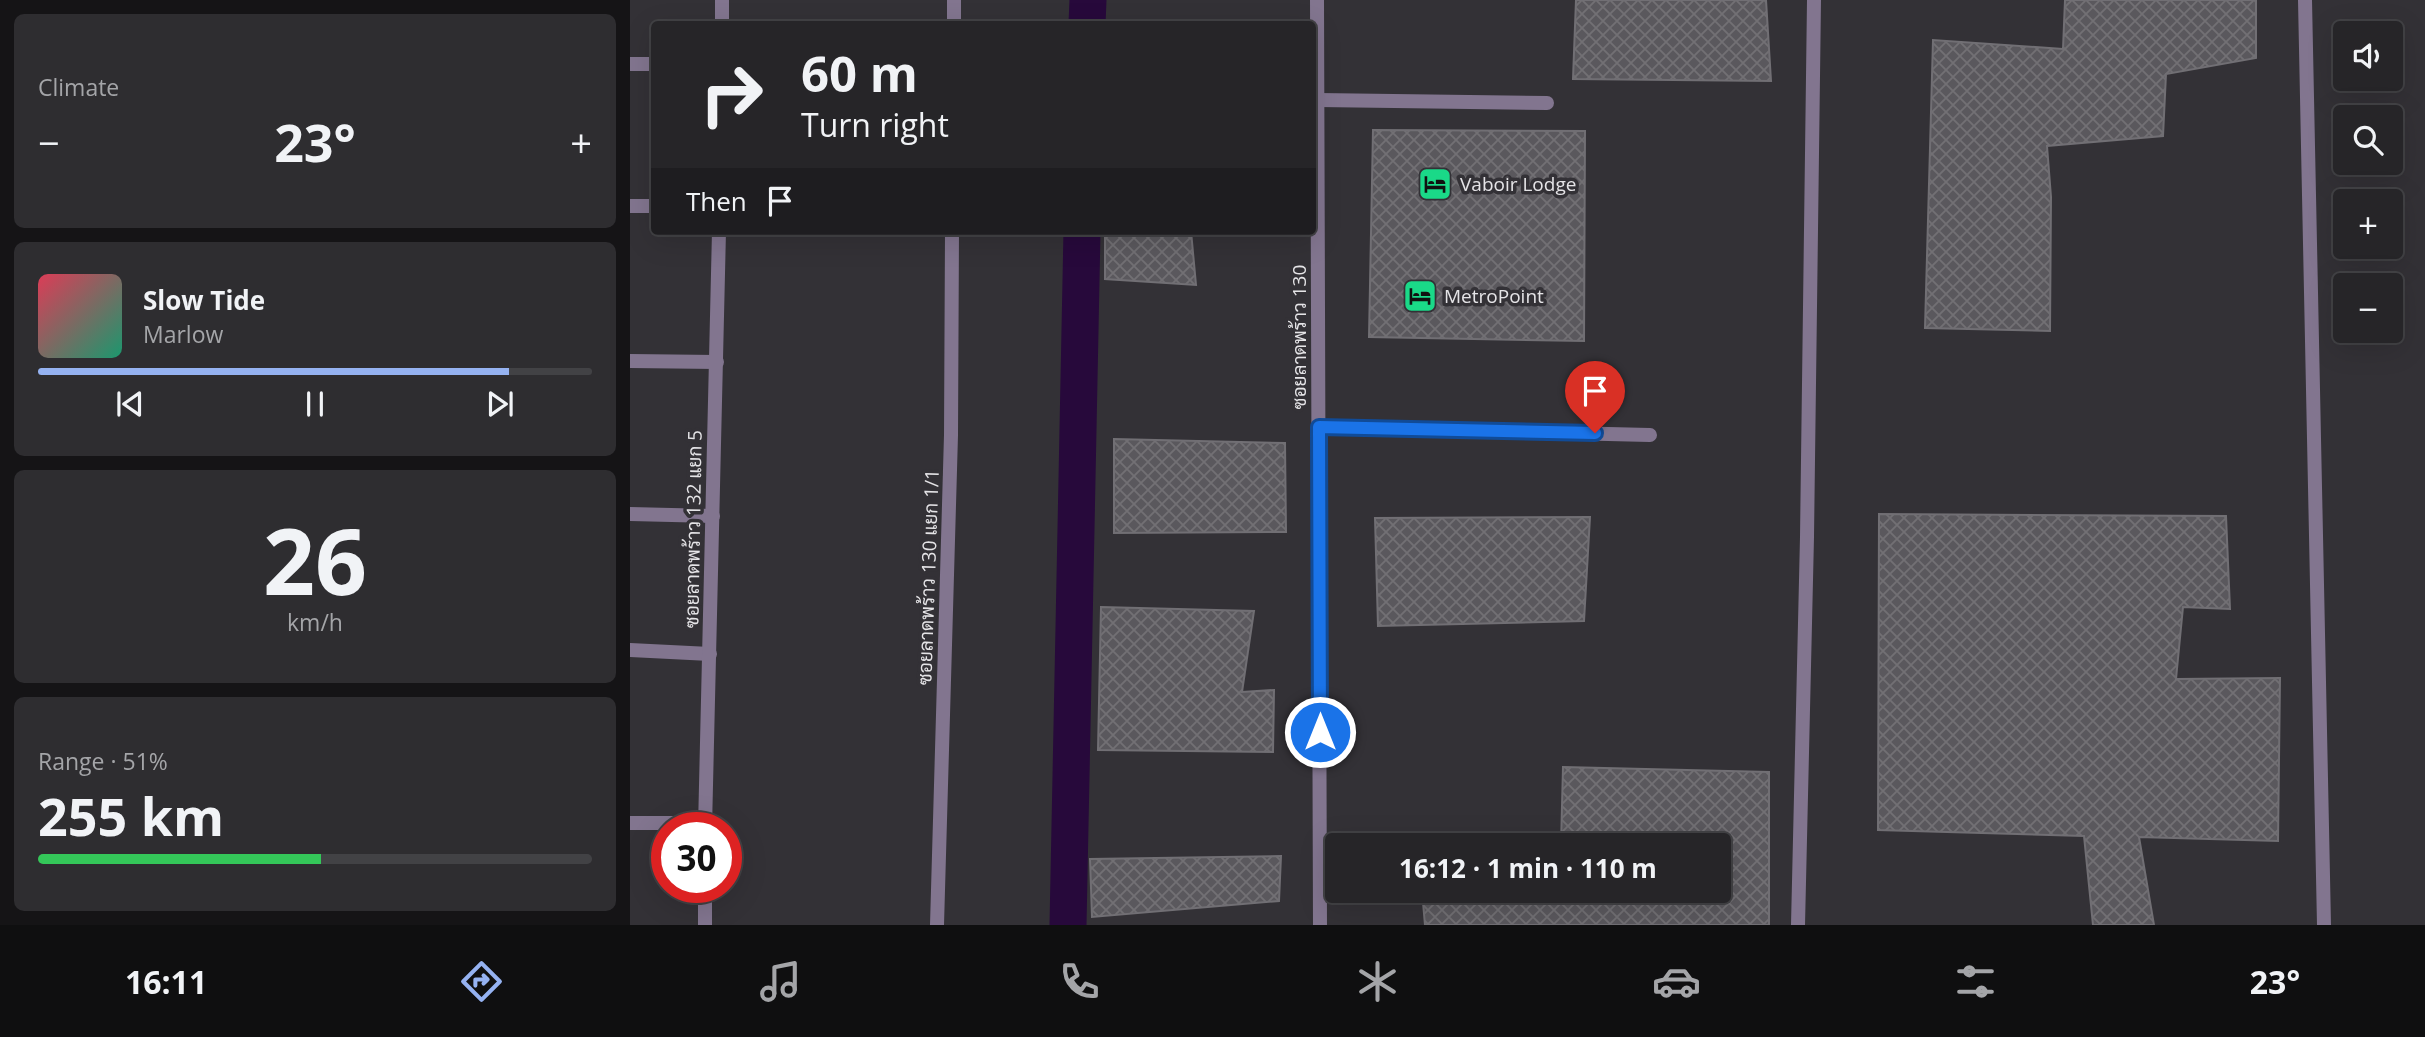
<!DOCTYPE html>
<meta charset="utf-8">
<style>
body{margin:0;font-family:"Open Sans",Sarabun,sans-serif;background:#2e2d30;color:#f1f3f6;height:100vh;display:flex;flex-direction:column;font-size:26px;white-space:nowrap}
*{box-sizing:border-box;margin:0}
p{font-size:23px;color:#a4a5a8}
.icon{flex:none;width:38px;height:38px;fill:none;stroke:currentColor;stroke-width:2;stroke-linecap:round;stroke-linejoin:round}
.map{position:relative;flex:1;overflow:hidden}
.panel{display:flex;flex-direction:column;gap:14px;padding:14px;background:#151416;width:630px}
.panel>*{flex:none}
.hud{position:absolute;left:21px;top:21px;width:665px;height:214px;border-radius:7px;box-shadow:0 7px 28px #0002,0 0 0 2px #424245;background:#262528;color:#f1f3f6;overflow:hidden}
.buttons{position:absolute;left:1703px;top:21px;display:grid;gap:14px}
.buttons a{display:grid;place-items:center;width:70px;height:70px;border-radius:7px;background:#262528;box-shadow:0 7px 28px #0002,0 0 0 2px #424245;font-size:35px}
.speed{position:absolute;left:21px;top:812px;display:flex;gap:14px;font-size:35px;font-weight:700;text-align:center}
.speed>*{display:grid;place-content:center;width:91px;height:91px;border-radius:50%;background:#262528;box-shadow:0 7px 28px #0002,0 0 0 2px #424245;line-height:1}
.speed .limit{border:10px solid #d22;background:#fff;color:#111}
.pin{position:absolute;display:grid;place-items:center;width:60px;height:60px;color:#fff;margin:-72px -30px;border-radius:50% 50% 50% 0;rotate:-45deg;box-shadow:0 0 7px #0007}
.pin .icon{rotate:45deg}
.me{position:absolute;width:77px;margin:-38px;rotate:0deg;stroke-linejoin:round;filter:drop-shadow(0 0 5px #0008)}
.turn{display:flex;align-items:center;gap:24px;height:147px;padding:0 35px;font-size:32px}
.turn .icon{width:91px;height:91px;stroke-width:2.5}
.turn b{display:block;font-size:49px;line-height:60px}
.then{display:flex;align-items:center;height:66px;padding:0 35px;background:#0003;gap:14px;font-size:26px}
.big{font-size:52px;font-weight:700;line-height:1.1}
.panel .widget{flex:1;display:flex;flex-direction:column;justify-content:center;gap:10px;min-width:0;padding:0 24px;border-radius:10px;background:#2e2d30}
.panel .dial{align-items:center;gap:0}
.dial b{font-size:91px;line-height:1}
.song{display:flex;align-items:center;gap:21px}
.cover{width:84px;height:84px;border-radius:10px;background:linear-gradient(135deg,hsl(350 70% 55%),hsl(160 70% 35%))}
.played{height:7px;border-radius:4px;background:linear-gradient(90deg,#95b2f1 85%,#424245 85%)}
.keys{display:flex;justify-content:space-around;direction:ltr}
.heat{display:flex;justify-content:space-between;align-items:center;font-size:38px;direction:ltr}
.charge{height:10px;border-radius:5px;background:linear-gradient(90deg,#34c759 51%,#424245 0)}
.trip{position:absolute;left:695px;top:833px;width:406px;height:70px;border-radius:7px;background:#262528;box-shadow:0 7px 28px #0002,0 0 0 2px #424245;font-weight:700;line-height:70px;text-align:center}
.tab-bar{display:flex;height:112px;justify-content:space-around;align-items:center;background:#0f0f10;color:#a4a5a8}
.tab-bar .icon{width:49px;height:49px}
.tab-bar .selected{color:#95b2f1}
.tab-bar b{font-size:32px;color:#f1f3f6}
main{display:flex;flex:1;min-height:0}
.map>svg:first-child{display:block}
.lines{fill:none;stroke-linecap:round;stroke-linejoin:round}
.canal{stroke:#27093b;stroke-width:37}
.building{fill:url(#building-cross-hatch);stroke:#716f74;stroke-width:2}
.lane{stroke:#82758f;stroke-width:14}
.street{stroke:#82758f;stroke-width:14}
.route-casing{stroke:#114b97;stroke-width:18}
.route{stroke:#1a73e8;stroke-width:12}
.labels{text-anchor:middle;stroke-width:7;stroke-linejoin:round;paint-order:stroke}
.poi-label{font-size:19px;fill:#e5e4e7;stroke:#333136;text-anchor:start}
.street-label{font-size:19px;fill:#e5e4e7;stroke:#333136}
</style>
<main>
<section class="panel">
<div class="widget"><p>Climate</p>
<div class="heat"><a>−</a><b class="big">23°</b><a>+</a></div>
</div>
<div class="widget">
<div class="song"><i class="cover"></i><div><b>Slow Tide</b><p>Marlow</p></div></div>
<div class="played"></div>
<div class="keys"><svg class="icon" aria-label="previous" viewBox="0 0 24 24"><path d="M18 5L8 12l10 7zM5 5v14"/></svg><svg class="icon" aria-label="pause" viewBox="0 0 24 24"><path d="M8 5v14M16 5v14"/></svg><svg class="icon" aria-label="next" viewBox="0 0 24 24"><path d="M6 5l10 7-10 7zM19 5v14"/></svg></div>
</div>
<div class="widget dial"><b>26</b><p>km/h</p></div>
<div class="widget"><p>Range · 51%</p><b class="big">255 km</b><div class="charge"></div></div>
</section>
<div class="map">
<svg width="1795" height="925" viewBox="0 0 1795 925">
<defs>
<pattern id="building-cross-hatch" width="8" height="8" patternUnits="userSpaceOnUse" patternTransform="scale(1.75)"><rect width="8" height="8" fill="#5a585d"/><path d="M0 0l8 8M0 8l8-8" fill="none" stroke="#727074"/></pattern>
</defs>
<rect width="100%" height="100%" fill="#333136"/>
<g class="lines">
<g class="canal">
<polyline points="457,24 458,0"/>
<polyline points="438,925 452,231"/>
</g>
</g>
<g class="building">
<polygon points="946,0 1136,0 1141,81 943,79"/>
<polygon points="1435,0 1626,0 1626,58 1536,74 1533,136 1417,146 1421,197 1420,331 1295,328 1303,40 1433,49"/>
<polygon points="743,130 955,131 954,341 739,337"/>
<polygon points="475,231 561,231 566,285 475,279"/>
<polygon points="484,439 655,443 656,532 484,533"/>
<polygon points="1249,514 1596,516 1600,609 1553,607 1546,679 1650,678 1648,841 1509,837 1524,925 1463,925 1454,836 1248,830"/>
<polygon points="960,517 954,621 748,626 745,518"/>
<polygon points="471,607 624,611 612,692 644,690 643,752 468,750"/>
<polygon points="933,767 1139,772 1139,925 795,925 792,891 1088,891 1088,845 931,845"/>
<polygon points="651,856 649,901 462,917 460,859"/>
</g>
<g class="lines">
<g class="lane">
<polyline points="688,100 917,103"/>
<polyline points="689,427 1020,435"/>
</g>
<g class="street">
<polyline points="687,0 690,925"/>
<polyline points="1675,0 1694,925"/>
<polyline points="92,24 92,0"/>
<polyline points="324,24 324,0"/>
<polyline points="0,64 24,64"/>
<polyline points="0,206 24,206"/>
<polyline points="0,361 87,362"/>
<polyline points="0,514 83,516"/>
<polyline points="0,650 80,654"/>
<polyline points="0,823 75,823"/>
<polyline points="75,828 89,231"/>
<polyline points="75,925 75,887"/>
<polyline points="307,925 321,435 322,231"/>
<polyline points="1168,925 1177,537 1184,0"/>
</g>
</g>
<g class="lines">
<defs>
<polyline id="route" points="690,732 689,427 965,433"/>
</defs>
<use href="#route" class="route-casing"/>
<use href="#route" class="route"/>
</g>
<defs>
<symbol id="hotel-square" viewBox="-11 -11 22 22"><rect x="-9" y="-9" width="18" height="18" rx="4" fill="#1ad988" stroke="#333136"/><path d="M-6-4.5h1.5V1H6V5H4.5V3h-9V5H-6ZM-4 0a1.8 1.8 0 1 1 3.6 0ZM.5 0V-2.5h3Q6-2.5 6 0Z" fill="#111"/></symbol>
</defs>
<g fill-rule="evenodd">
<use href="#hotel-square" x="786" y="165" width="38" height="38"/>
<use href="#hotel-square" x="771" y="277" width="38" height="38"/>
</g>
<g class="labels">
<g class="poi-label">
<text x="830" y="191">Vaboir Lodge</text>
<text x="814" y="303">MetroPoint</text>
</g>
<g class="street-label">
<text transform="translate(669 337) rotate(-90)" y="7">ซอยลาดพร้าว 130</text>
<text transform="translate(63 529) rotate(-89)" y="7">ซอยลาดพร้าว 132 แยก 5</text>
<text transform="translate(298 577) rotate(-88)" y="7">ซอยลาดพร้าว 130 แยก 1/1</text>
</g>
</g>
</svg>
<div class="buttons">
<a><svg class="icon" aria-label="sound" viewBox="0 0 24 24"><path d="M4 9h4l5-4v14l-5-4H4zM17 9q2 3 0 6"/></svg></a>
<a><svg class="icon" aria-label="search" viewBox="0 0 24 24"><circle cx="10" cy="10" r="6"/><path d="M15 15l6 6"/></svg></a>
<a>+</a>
<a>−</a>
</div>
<div class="speed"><div class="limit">30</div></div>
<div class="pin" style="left:965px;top:433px;background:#d93025"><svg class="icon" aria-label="arrive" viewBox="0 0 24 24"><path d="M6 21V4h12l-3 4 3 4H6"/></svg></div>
<svg class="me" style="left:690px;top:732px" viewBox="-20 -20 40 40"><circle r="17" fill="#1a73e8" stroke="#fff" stroke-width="3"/><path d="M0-11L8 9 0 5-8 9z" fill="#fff"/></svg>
<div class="trip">16:12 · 1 min · 110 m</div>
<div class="hud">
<div class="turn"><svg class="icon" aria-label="right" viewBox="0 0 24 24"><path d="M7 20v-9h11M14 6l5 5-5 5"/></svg><div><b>60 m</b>Turn right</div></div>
<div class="then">Then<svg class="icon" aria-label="arrive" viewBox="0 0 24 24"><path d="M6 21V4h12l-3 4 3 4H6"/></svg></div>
</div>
</div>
</main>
<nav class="tab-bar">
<b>16:11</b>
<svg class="icon selected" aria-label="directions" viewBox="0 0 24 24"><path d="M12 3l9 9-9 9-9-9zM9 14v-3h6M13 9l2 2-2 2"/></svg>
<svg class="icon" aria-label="music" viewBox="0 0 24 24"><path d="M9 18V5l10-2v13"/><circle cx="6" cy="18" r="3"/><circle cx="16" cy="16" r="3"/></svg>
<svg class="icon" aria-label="phone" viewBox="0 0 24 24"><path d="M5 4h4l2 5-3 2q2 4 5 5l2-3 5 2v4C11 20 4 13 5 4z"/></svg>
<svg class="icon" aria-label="climate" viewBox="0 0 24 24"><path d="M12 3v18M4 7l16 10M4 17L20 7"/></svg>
<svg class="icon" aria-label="car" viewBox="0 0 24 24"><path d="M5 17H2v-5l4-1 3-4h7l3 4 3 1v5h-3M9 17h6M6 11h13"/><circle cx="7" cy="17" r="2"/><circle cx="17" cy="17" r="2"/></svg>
<svg class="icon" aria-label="filters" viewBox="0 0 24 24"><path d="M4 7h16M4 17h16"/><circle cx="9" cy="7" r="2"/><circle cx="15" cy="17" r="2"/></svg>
<b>23°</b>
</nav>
